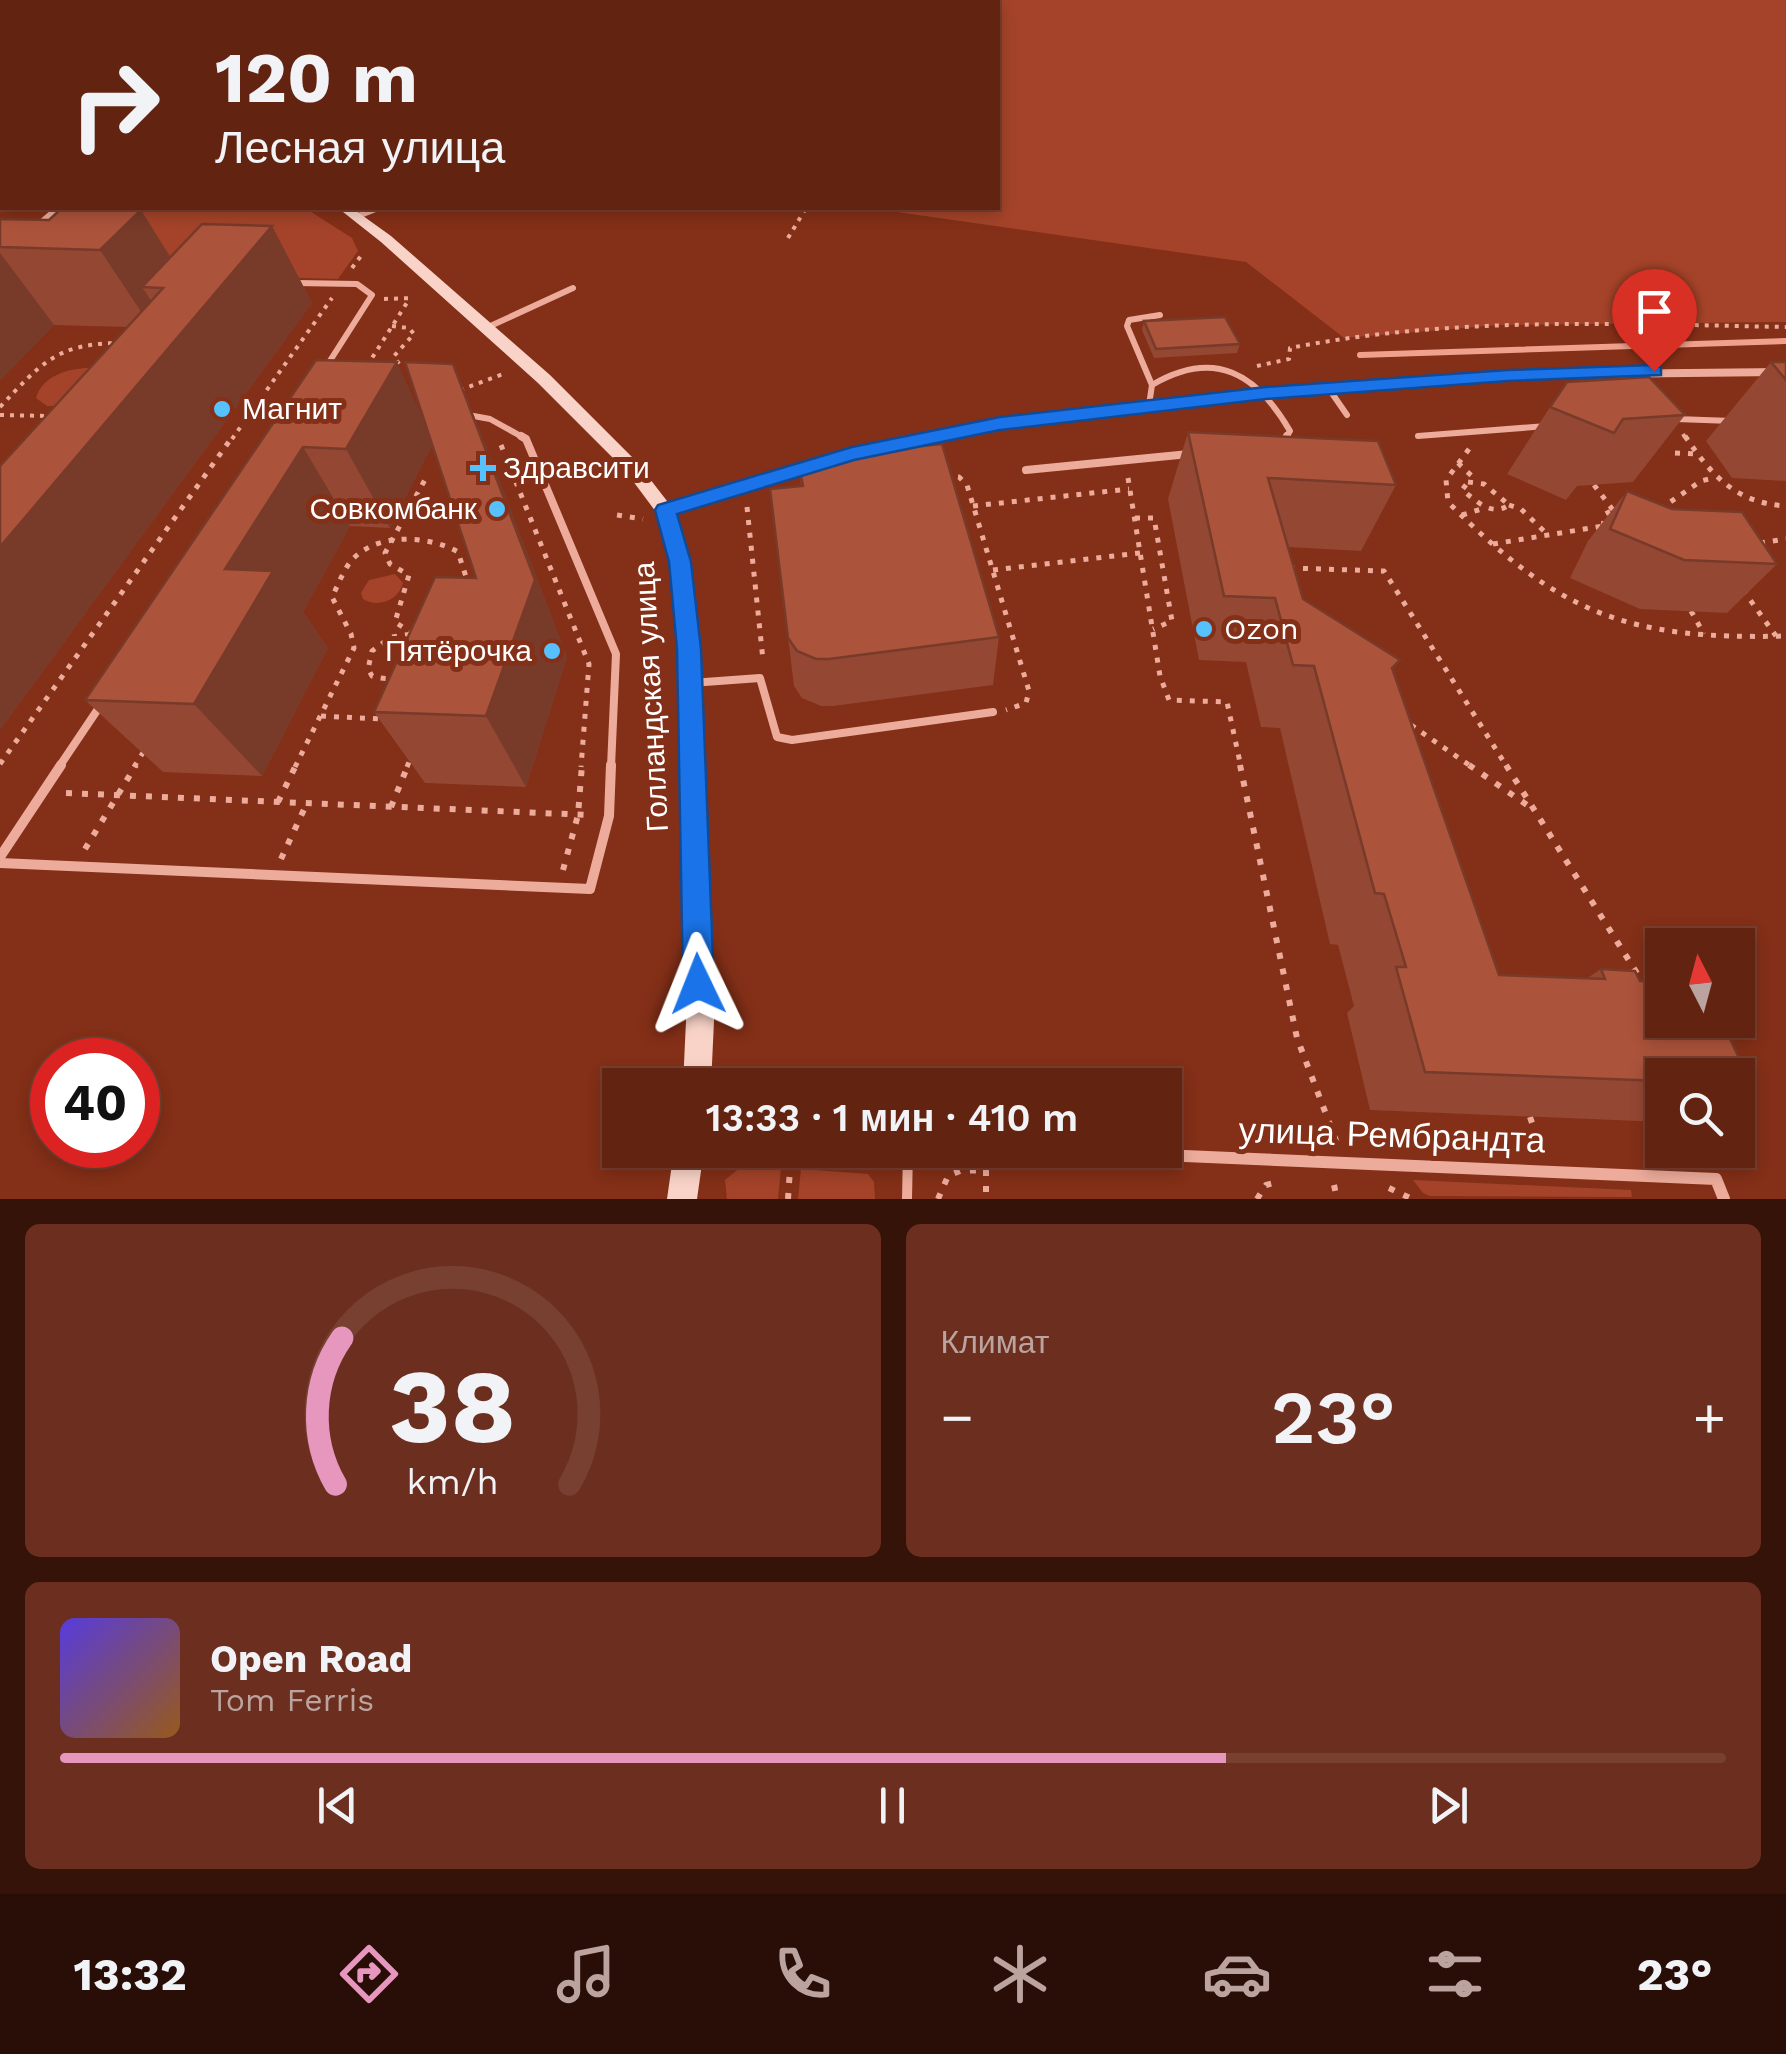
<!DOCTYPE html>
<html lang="ru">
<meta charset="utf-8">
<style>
body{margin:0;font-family:"Work Sans",sans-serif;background:#6c2f1f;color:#f1f3f6;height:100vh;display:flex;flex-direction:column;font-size:38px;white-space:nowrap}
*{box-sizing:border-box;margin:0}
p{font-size:32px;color:#bba49f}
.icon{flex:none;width:55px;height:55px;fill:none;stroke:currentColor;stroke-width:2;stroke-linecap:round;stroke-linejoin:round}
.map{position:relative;height:1199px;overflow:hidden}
.panel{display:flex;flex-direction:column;gap:25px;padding:25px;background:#361309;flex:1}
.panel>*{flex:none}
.guide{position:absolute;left:0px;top:0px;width:1000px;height:210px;box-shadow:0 5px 15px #0003,0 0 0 2px #774031;background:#632311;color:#f1f3f6;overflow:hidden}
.needle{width:65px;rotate:354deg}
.buttons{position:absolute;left:1645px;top:928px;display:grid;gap:20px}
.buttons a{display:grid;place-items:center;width:110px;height:110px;border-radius:0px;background:#632311;box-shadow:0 5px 15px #0003,0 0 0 2px #774031;font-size:50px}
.speed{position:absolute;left:30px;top:1038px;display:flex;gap:20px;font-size:50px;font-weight:700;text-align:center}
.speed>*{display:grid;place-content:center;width:130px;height:130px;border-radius:50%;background:#632311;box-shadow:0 5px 15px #0003,0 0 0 2px #774031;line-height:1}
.speed .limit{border:15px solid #d22;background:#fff;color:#111}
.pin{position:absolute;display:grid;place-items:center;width:85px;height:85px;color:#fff;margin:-102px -42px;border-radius:50% 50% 50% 0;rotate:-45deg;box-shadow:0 0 10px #0007}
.pin .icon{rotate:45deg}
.me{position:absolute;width:110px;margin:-55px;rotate:358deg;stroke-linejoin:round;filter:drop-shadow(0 0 8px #0008)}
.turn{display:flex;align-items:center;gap:35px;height:210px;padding:0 50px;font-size:45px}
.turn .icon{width:130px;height:130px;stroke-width:2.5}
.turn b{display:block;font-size:70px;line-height:85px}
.big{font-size:75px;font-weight:600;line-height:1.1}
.panel .widget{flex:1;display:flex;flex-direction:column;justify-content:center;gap:15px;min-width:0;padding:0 35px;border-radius:15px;background:#6c2f1f}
.panel .dial{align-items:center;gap:0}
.dial svg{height:260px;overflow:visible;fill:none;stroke:#774031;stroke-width:7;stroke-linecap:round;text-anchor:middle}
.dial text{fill:#f1f3f6;stroke:none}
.song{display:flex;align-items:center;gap:30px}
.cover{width:120px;height:120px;border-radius:15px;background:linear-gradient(135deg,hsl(250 70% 55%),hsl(30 70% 35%))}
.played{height:10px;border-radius:5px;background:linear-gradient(90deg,#e797bd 70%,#774031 70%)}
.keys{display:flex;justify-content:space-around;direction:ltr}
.heat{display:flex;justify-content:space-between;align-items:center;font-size:55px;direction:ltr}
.panel .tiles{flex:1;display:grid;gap:25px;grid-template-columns:1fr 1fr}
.widget:last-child{grid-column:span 2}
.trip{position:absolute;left:602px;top:1068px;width:580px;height:100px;border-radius:0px;background:#632311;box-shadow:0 5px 15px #0003,0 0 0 2px #774031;font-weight:600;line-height:100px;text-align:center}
.menu{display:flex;height:160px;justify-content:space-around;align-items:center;background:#280e07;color:#bba49f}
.menu .icon{width:70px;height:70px}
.menu .on{color:#e797bd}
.menu b{font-size:45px;color:#f1f3f6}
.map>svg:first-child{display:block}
.green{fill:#a44329}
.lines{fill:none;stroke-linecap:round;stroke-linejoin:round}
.stream{stroke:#f0a18d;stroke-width:6}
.path-far2{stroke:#edac9b;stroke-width:4;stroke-dasharray:4 6;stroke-linecap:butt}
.path-far1{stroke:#edac9b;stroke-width:5;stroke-dasharray:5 8;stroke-linecap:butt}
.path{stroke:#edac9b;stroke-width:6;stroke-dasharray:6 10;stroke-linecap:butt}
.lane-far2{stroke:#edac9b;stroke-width:6}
.lane-far1{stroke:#edac9b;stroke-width:8}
.lane{stroke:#edac9b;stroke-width:10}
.street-far2{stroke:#edac9b;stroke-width:8}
.street-far1{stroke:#edac9b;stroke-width:10}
.street{stroke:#edac9b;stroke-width:12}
.secondary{fill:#f9d3c8;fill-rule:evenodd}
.wall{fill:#944733}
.shaded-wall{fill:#783a29}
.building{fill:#ac533b;stroke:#783a29;stroke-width:2.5}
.route{fill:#1a73e8;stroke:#114b97;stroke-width:2.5}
.poi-dot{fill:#57c1ff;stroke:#842f17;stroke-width:4}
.labels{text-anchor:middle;stroke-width:10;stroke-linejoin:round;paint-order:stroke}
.poi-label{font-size:30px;fill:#fff;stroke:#842f17;text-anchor:start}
.street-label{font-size:30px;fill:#fff;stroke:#842f17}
.near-street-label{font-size:35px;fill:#fff;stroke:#842f17}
</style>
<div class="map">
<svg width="1786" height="1199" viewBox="0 0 1786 1199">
<rect width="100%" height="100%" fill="#842f17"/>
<g class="green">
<polygon points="900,0 1786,0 1786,322 1498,325 1344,338 1246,262 869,208 998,208 998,2"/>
<polygon points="121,208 305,208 352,238 358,251 338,279 232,276 66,260"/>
<path d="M93,368L58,406H47L36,398C42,375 71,367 93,368Z"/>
<path d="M395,574L403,583C398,601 378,608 363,599L361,593L369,580Z"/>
<polygon points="741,1167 781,1168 778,1199 727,1199 725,1180"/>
<polygon points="801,1169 868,1174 874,1182 875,1199 798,1199"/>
<polygon points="1413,1180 1631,1190 1632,1197 1430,1196 1423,1193"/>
</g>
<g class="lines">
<polyline class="stream" points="1360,355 1786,341"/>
<g class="path-far2">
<polyline points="788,238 806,208"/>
<polyline points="352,268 364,252"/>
<polyline points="384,299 414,298"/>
<polyline points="392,326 409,328 414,334 394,356 401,367"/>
<polyline points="367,366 408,301"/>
<path d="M1257,366L1289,359L1290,348C1454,316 1620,324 1786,327"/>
<polyline points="460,390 506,373"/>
<path d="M0,407C40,365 55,344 117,343"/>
<polyline points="0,415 49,416"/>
<polyline points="1683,434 1686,439"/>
<polyline points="232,439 332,298"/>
</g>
<g class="path-far1">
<path d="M1685,436C1712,476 1736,503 1786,506"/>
<polyline points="501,445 589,664 581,767"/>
<path d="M1469,449L1446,480L1448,502C1560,615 1629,640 1786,636"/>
<polyline points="1675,453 1697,454"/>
<polyline points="1458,463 1476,480"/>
<polyline points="945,476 959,477 967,485 1029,691 1026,703 1006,710"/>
<polyline points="1128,478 1160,676 1169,700 1227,702 1241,767"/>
<path d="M1468,482L1484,484L1509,505C1491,517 1477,501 1462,490Z"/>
<polyline points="1594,485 1613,510"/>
<polyline points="1509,505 1521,509 1548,535"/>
<polyline points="973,506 1129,489"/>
<polyline points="747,507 763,660"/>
<polyline points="1660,509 1701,481 1713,478"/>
<polyline points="617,515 643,519"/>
<polyline points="1462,515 1485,508"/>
<polyline points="1135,518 1154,518 1172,621 1153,629"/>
<polyline points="1603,526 1605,514 1615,509"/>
<polyline points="1760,543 1786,539"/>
<polyline points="1493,544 1603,526"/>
<polyline points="1290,568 1384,571 1507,767"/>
<polyline points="993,570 1140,553"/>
<polyline points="1743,590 1776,636"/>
<polyline points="1691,611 1704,634"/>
<polyline points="413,634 395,622 409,575 390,564 385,553 427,476"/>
<path d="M413,634L427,644C425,674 399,684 372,676L368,669L372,651L391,637Z"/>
<polyline points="321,716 382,719"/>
<polyline points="1411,725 1472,767"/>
<polyline points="0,764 233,436"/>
<polyline points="134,767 144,751"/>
<path d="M295,767L354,648L351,634L332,597C338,585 343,571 351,561C376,532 428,535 458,552L467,580"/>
<polyline points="407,767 410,759"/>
</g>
<g class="path">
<polyline points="1240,765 1297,1038 1337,1143"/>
<polyline points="1469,765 1530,807"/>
<polyline points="1506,765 1645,986"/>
<polyline points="66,793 590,815"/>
<polyline points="278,802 296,765"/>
<polyline points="391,807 408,765"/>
<polyline points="85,849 136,765"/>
<polyline points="281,859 307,803"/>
<polyline points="563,870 578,815 582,765"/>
<polyline points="1530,1117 1543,1155"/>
<polyline points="1334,1185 1337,1199"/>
<polyline points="1389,1188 1412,1199"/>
<polyline points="788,1199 790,1169"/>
<polyline points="938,1199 948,1176 960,1171 986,1170 986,1199"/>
<polyline points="1257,1199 1266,1185 1278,1182"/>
</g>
<g class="lane-far2">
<polyline points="358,216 378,208"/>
<polyline points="38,225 58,208"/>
<polyline points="296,283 357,284 372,295 326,367"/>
<polyline points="486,328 573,288"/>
<polyline points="1152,385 1127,326 1129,320 1160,315"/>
<polyline points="1329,389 1347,415"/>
<path d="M1149,405L1152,385C1215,348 1257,374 1290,431L1285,439"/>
<polyline points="468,415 490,419 526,439"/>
<polyline points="1676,419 1732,421"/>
<polyline points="1418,436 1547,426"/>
</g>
<g class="lane-far1">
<polyline points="521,436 526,439 616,654 611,767"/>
<polyline points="1283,443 1287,436"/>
<polyline points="1026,470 1189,454"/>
<polyline points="691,683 760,678 777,737 792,740 993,712"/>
<polyline points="59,767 102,703"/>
</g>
<g class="lane">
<polyline points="0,857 61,765"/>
<polyline points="0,863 590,889 609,816 611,765"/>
<polyline points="907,1199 908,1150"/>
</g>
<polyline class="street-far2" points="915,439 1088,411 1508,375 1786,372"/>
<polyline class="street-far1" points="665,510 903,441 931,436"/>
<g class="street">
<polyline points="824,1150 889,1150"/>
<polyline points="1045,1150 1716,1179 1724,1199"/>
</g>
<g class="secondary">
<rect x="0" y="165" width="2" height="8"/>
<polygon points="338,208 352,208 391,236 550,375 636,461 674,510 690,562 699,649 714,1021 711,1085 683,1085 686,1021 679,649 670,562 656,512 624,469 538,383 381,242"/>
<polygon points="674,1150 704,1150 697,1199 667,1199"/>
</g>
</g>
<g class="wall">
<polygon points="0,0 144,0 143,1 385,0 2,2 2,50 0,50"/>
<polygon points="0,219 49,220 169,256 272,226 312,303 0,730 127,327 54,325 0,380"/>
<polygon points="1144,321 1240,344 1237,353 1154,358 1142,330"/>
<polygon points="316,360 424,420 485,443 567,657 526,787 425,783 374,712 476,578 432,445 390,528 350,526 303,612 328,648 262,776 163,772 85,700"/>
<polygon points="1771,362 1786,362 1786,481 1732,478 1706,441"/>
<polygon points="1550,407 1685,415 1633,482 1577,486 1566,500 1507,474"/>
<polygon points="1188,432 1396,485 1361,551 1288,547 1303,599 1393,670 1499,975 1586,979 1601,969 1640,981 1752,1085 1738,1091 1738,1075 1662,1075 1662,1122 1370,1110 1347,1013 1354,1006 1338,945 1330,944 1280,728 1261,727 1246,662 1199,660 1168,499"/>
<polygon points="799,466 999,637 993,685 833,706 821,706 802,698 794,686 770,489 801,486"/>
<polygon points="1627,491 1777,564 1727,613 1640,609 1570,578 1588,541"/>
</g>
<g class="shaded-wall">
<polygon points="346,0 385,0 383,2 344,2"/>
<polygon points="141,210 189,287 142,287 162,317 152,328 100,250"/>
<polygon points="272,226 312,303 0,730 0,547"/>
<polygon points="0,253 54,325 0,380"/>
<polygon points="397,362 434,442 390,528 346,449"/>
<polygon points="453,364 485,443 567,657 526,787 486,716 535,580"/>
<polygon points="303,447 350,526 303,612 328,648 262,776 194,704 225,569"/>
</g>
<g class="building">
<polygon points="0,0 162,1 346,0 344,2 2,2 2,20 0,20"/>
<polygon points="62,208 141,210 100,250 0,247 0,219 49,220"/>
<polygon points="202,224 272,226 0,547 0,466 163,288 142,287"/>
<polygon points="1225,317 1240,344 1156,349 1144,321"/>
<polygon points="316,360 397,362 346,449 303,447 225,569 273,571 194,704 85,700"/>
<polygon points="405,362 453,364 535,580 486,716 374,712 435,577 476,578"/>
<polygon points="1771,362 1786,362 1786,380"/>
<polygon points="1649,377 1685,415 1623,419 1614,433 1550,407 1567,382"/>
<polygon points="1188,432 1378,441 1396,485 1268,478 1303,599 1400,660 1392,668 1499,975 1605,979 1601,969 1635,971 1640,981 1662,982 1662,1020 1721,1020 1752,1085 1738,1084 1738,1075 1662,1075 1662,1081 1425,1072 1396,967 1406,967 1384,894 1375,893 1314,666 1293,665 1275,598 1224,596"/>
<polygon points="942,444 999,637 829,659 816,659 797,651 788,638 770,489 803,486 799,466 834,462 853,453"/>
<polygon points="1627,491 1672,509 1742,512 1777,564 1684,560 1610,529"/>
</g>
<polygon class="route" points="1654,365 1661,367 1661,375 1508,381 1266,399 1000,430 854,460 677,514 691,562 701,649 714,984 709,995 698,999 688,995 683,984 677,649 669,562 655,510 658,505 852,447 1000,417 1266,387 1508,370"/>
<g class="poi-dot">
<circle cx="222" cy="409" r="10"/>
<path d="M478 453h10v10h10v10h-10v10h-10v-10h-10v-10h10z"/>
<circle cx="497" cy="509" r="10"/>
<circle cx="1204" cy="629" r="10"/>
<circle cx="552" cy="651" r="10"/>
</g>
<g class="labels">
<g class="poi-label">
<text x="242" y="419">Магнит</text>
<text x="503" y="478">Здравсити</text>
<text x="477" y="519" text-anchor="end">Совкомбанк</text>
<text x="1224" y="639">Ozon</text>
<text x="532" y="661" text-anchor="end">Пятёрочка</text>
</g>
<g class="street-label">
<text transform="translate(651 697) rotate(-93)" y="10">Голландская улица</text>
</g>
<g class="near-street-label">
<text transform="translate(1392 1135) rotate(2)" y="12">улица Рембрандта</text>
</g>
</g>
</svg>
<div class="buttons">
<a><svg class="needle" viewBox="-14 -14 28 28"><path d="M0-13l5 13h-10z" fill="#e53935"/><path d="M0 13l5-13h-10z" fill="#bba49f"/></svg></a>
<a><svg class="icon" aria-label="search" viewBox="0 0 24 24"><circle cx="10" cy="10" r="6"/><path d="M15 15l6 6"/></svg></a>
</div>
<div class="speed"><div class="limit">40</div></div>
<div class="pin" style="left:1654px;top:371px;background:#d93025"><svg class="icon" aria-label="arrive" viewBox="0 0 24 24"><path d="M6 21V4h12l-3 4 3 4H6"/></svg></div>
<svg class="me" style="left:698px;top:984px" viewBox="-20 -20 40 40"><path d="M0-17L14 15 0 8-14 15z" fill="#1a73e8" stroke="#fff" stroke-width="4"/></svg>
<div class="trip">13:33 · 1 мин · 410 m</div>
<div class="guide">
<div class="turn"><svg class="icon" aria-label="right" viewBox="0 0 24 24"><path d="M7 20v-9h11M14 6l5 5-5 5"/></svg><div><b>120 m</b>Лесная улица</div></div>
</div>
</div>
<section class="panel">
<div class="tiles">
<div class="widget dial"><svg viewBox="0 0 100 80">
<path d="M14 69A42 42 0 1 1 86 69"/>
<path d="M14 69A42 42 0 0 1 16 24" stroke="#e797bd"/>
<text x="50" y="56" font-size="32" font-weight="700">38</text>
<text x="50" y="72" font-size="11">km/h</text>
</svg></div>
<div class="widget"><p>Климат</p>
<div class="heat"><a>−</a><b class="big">23°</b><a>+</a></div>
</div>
<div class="widget">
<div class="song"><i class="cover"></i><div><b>Open Road</b><p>Tom Ferris</p></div></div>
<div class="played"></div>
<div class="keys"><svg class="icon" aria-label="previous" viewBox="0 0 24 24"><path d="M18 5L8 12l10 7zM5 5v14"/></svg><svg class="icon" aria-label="pause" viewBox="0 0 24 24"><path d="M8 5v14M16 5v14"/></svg><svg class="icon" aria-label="next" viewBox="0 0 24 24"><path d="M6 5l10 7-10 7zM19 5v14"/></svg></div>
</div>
</div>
</section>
<nav class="menu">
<b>13:32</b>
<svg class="icon on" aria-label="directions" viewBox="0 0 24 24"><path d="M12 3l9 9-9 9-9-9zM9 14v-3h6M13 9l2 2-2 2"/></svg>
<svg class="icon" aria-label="music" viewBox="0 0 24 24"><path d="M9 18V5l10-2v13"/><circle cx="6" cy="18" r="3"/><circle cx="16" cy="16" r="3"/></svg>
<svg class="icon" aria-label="phone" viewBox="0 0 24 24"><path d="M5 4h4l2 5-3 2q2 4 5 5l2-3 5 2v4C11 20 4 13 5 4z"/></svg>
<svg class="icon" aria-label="climate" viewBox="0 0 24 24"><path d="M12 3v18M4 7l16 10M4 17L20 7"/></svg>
<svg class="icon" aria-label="car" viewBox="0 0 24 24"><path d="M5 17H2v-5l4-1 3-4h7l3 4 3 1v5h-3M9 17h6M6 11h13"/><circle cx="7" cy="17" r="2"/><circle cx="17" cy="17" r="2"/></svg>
<svg class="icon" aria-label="filters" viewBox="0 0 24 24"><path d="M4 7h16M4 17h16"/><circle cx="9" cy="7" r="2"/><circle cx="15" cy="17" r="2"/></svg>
<b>23°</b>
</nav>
